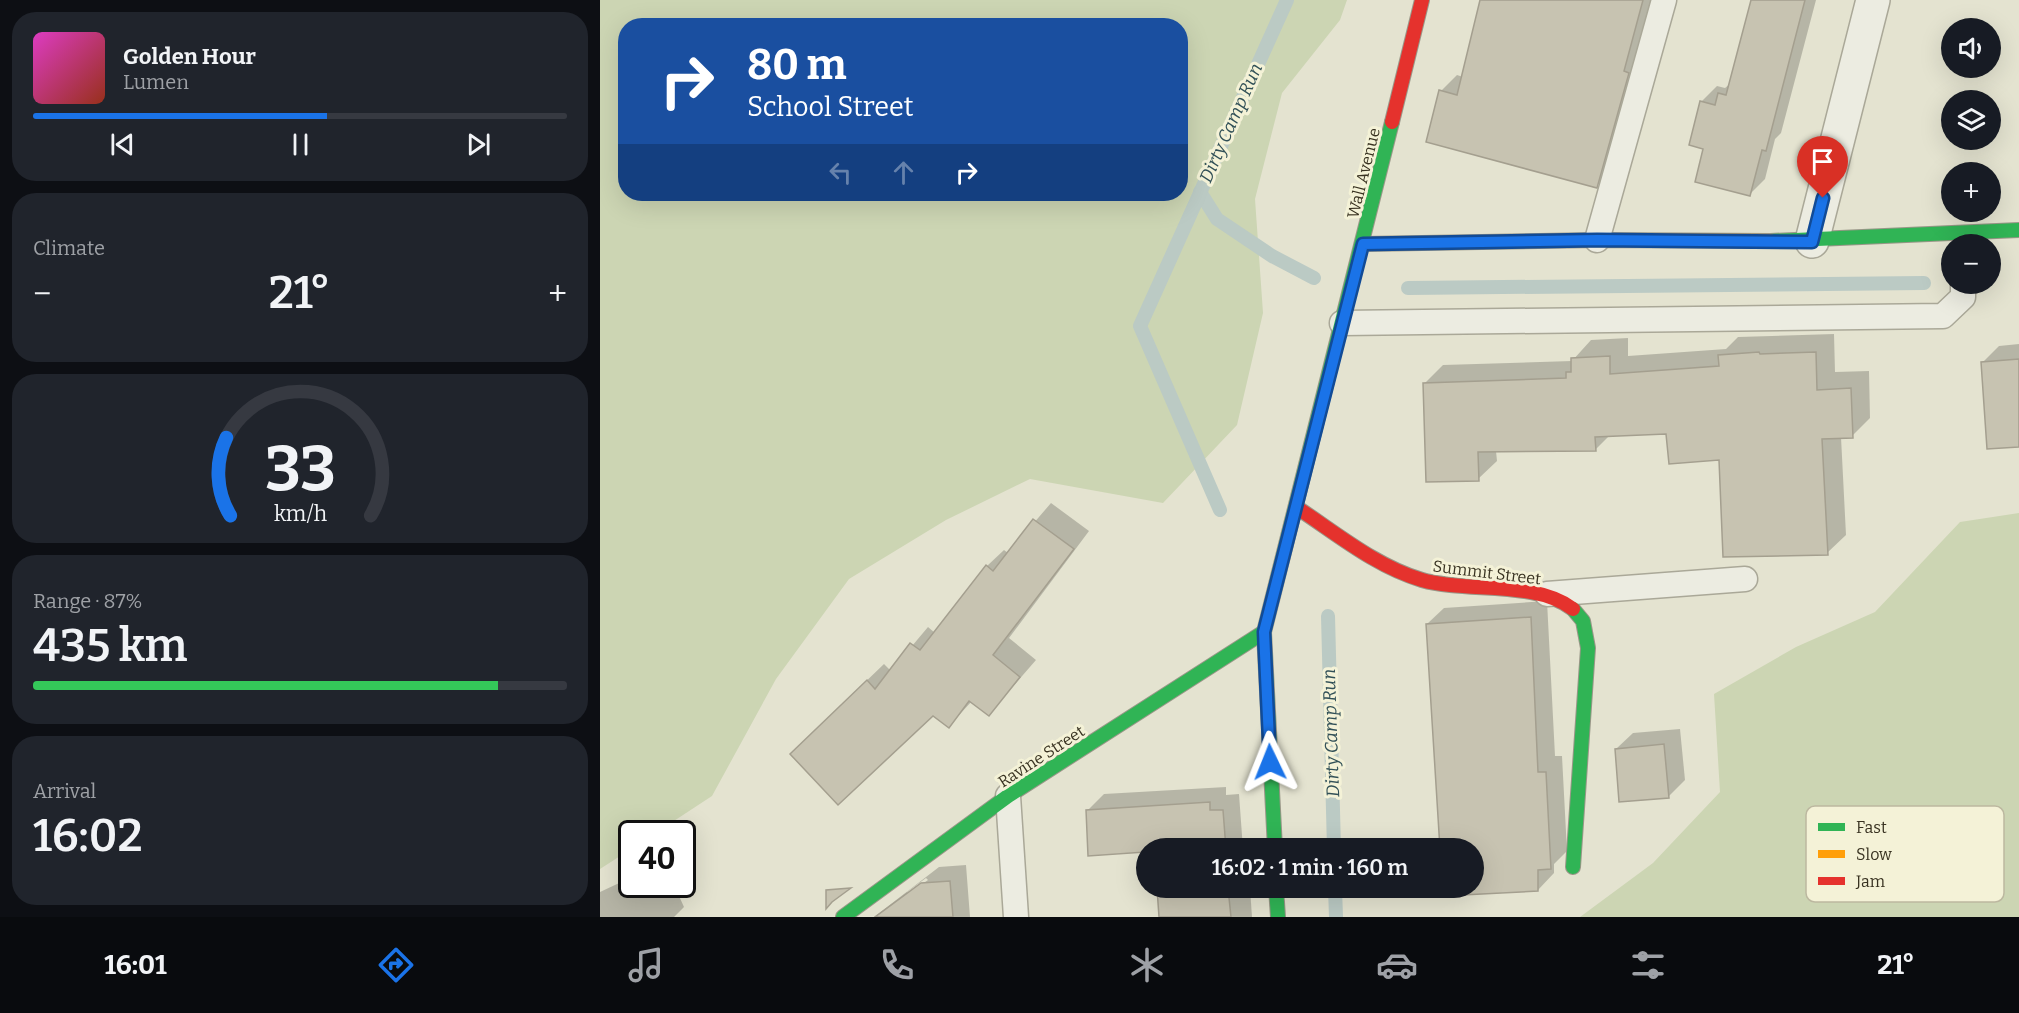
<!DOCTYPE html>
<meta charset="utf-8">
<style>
body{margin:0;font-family:Bitter,serif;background:#20242c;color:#f1f3f6;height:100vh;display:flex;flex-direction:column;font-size:22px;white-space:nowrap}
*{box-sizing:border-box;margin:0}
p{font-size:20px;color:#9ea1a6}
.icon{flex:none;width:33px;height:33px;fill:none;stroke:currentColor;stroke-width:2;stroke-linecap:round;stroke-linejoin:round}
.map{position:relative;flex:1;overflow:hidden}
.sheet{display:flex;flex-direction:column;gap:12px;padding:12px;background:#0d0f14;width:600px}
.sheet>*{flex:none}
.top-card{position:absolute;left:18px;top:18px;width:570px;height:183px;border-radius:24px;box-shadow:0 6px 24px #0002;background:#1a4fa0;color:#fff;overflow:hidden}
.tools{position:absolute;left:1341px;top:18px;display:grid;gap:12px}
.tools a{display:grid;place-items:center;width:60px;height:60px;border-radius:50%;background:#171b24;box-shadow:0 6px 24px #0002;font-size:30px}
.speed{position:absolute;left:18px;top:820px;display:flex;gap:12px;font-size:30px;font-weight:700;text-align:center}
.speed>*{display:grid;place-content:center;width:78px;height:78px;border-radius:50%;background:#171b24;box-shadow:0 6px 24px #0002;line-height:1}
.speed .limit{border:3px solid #111;border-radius:9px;background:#fff;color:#111}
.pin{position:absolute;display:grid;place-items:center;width:51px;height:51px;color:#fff;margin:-62px -26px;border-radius:50% 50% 50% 0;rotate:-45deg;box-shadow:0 0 6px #0007}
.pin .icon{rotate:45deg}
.me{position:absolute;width:66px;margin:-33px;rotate:358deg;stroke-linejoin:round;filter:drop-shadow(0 0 4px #0008)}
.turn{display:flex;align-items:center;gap:21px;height:126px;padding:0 30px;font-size:27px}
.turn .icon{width:78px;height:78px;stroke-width:2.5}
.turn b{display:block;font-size:42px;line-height:51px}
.lanes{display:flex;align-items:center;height:57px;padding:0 30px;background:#0003;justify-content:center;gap:30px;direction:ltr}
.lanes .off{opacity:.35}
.big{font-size:45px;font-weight:600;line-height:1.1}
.sheet .tile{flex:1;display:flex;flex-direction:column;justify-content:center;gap:9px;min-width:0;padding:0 21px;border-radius:24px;background:#20242c}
.sheet .dial{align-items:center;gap:0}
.dial svg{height:156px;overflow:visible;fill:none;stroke:#363941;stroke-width:7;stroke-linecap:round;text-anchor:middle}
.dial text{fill:#f1f3f6;stroke:none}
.song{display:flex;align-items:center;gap:18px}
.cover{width:72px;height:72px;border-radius:9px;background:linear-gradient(135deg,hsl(310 70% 55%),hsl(10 70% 35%))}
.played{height:6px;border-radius:3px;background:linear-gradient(90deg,#1a73e8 55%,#363941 55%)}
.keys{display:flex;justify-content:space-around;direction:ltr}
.heat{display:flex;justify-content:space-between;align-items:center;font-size:33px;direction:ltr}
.charge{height:9px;border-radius:4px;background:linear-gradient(90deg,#34c759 87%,#363941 0)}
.trip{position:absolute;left:536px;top:838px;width:348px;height:60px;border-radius:30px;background:#171b24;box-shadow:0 6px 24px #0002;font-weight:600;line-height:60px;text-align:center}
.tabs{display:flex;height:96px;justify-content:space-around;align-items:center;background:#090b0e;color:#9ea1a6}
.tabs .icon{width:42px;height:42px}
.tabs .on{color:#1a73e8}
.tabs b{font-size:27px;color:#f1f3f6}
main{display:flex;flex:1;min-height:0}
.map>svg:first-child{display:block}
.green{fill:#ccd5b3;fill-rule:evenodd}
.shadow{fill:#0003;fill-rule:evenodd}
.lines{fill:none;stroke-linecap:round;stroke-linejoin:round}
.stream{stroke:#bbcac4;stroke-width:14}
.building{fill:#c7c3b1;stroke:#a49f8f;stroke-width:1.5}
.lane-casing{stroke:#aaa898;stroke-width:27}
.street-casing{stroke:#aaa898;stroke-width:36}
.fast-casing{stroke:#999788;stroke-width:16}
.slow-casing{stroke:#999788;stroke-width:16}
.jam-casing{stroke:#999788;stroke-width:16}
.lane{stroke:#ecece1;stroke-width:24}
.street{stroke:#ecece1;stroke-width:33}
.fast{stroke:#30b455;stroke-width:14}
.slow{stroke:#ff9f0a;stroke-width:14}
.jam{stroke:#e5322d;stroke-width:14}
.route-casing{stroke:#114b97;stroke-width:15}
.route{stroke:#1a73e8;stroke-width:10}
.labels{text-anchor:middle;stroke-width:6;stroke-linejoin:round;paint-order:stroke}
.street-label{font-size:16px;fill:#383221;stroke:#f4f2d7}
.water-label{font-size:18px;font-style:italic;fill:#315057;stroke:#f4f2d7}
.key{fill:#f4f2d7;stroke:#bcb8a0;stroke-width:1.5}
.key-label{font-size:16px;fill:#383221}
</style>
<main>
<section class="sheet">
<div class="tile">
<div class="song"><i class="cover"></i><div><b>Golden Hour</b><p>Lumen</p></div></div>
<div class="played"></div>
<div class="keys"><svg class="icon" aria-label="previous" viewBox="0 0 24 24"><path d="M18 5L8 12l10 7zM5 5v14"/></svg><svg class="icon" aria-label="pause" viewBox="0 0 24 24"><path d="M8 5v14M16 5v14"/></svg><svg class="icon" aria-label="next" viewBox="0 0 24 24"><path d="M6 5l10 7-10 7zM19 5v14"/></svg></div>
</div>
<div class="tile"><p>Climate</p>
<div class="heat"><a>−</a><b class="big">21°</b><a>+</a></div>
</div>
<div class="tile dial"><svg viewBox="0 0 100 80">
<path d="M14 69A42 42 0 1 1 86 69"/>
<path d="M14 69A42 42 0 0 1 12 29" stroke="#1a73e8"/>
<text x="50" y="56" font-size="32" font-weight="700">33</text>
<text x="50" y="72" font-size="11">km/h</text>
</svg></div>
<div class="tile"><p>Range · 87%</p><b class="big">435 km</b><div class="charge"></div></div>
<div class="tile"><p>Arrival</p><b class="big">16:02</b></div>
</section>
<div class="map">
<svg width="1419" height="917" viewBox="0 0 1419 917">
<rect width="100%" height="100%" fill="#e4e3d0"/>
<g class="green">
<path d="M0,0H747L740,20L682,93L655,199L663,313L637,425L563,503L430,479L346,520L249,579L176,679L112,796L54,834H32L31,849L0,869ZM26,26H580V194H26Z"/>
<polygon points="1419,513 1419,917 980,917 1053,863 1120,792 1114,694 1196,647 1275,612 1360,522"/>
</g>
<g class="shadow">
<polygon points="887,0 1054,0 1012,170 996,186 841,91 857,75 863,77"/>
<polygon points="1152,0 1216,0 1181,133 1175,139 1165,179 1149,195 1105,148 1101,102 1117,86 1125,88 1131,83"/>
<polygon points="1234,334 1235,372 1269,371 1270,418 1252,436 1241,437 1246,535 1227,553 1121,459 1068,432 1010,435 995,450 896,451 897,461 878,479 825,383 843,365 972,361 991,340 1028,338 1028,356 1126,349 1138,337"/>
<polygon points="1419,344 1419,445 1383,362 1399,346"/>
<polygon points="451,503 489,531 409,638 436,660 389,714 372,701 349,726 333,714 208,737 284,664 291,671 328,627 335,633 387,566 404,550 408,553"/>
<polygon points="947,601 955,756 962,756 967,851 954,864 954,873 938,890 844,888 873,888 873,849 842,849 827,624 844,608"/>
<polygon points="1080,729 1085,780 1068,797 1016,749 1033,733"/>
<polygon points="626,787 626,795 639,794 643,849 546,849 546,851 490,854 488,810 504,794"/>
<path d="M366,865L370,917H274L339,867ZM326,878L328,880L307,895V892Z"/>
<polygon points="32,877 32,885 74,885 84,907 74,917 0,917 0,892"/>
<polygon points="558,888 650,888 652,917 560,917"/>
</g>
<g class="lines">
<g class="stream">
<polyline points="600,192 617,219 672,256 714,278"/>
<polyline points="808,288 1324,283"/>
<polyline points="620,510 540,326 687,0"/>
<polyline points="728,616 734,849"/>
<polyline points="735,888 736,917"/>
</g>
</g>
<g class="building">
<polygon points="880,0 1043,0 1024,71 1029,73 997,188 826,142 839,90 857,95"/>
<polygon points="1151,0 1205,0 1166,151 1162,150 1150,196 1095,182 1103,149 1089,145 1100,101 1115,105 1118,93 1126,95"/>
<polygon points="1159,352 1160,354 1216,352 1217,390 1251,388 1253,438 1222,439 1228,555 1123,557 1119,460 1069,464 1066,434 995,437 996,451 878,452 879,481 826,482 823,383 966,378 966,372 971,372 971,358 1010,356 1010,374 1119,366 1118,355"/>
<polygon points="1419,359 1419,447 1387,449 1381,362"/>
<polygon points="433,519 474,549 393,655 420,677 389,716 369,701 349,728 333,716 238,805 190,754 267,680 275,689 310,643 320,650 386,565 393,571"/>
<polygon points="931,617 938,772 946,772 951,869 938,870 938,891 843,896 842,888 873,888 873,849 840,849 826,624"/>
<polygon points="1064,744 1069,798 1019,802 1015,749"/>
<polygon points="610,802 610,810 623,810 626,849 546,849 545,857 545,852 488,856 486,810"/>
<polygon points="350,881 353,917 275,917 321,883"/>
<polygon points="251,888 232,902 226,909 226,890"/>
<polygon points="557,888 628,888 631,917 559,917"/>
</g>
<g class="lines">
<defs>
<g id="lane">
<polyline points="997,240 1064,0"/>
<polyline points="742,323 1343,316 1363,297 1363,284"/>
<polyline points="947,594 1145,579"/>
<polyline points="408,796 416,917"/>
</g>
<polyline id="street" points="1212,241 1273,0"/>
<g id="fast">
<polyline points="1170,241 1419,230"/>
<polyline points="675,849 664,632 792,122"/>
<polyline points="973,867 988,648 983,621 973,609"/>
<polyline points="676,888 678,917"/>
<polyline points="243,917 408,796 664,632"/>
</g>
<polyline id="slow" points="763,244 997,240 1170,241"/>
<g id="jam">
<polyline points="792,122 822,0"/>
<path d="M696,507C736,533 775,566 822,580C867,593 936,580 973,609"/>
</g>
</defs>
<use href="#lane" class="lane-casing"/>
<use href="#street" class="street-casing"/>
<use href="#fast" class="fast-casing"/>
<use href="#slow" class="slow-casing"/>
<use href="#jam" class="jam-casing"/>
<use href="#lane" class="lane"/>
<use href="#street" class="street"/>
<use href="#fast" class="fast"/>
<use href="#slow" class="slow"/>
<use href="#jam" class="jam"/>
</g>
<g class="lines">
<defs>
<polyline id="route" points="670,762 664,632 763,244 997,240 1212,242 1223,198"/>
</defs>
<use href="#route" class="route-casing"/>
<use href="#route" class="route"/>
</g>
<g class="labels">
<g class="street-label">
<text transform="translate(763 173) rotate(-76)" y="6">Wall Avenue</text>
<text transform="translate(887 572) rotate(7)" y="6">Summit Street</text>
<text transform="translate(441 756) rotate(-33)" y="6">Ravine Street</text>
</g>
<g class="water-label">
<text transform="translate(631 123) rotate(-66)" y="6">Dirty Camp Run</text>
<text transform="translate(731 733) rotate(-92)" y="6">Dirty Camp Run</text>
</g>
</g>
<rect x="1206" y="806" width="198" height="96" rx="9" class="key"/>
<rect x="1218" y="823" width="27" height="8" fill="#30b455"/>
<rect x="1218" y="850" width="27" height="8" fill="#ff9f0a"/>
<rect x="1218" y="877" width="27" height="8" fill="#e5322d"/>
<g class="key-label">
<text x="1256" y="833">Fast</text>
<text x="1256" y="860">Slow</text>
<text x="1256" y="887">Jam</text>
</g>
</svg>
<div class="tools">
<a><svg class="icon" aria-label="sound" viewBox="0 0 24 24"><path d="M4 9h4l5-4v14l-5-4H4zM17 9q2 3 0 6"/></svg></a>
<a><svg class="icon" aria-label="layers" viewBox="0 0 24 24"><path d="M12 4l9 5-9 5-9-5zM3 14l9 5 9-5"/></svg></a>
<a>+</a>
<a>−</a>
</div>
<div class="speed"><div class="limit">40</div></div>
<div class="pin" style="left:1223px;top:198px;background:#d93025"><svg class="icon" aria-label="arrive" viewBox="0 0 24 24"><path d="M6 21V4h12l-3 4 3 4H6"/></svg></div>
<svg class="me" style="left:670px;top:762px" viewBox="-20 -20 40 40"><path d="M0-17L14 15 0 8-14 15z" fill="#1a73e8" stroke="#fff" stroke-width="4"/></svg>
<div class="trip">16:02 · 1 min · 160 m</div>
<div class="top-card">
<div class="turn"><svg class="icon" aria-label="right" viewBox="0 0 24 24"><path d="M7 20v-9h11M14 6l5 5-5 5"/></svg><div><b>80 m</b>School Street</div></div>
<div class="lanes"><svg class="icon off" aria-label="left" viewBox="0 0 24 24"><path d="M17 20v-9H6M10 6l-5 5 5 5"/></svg><svg class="icon off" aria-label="ahead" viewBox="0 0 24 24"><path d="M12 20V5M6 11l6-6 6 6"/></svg><svg class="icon" aria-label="right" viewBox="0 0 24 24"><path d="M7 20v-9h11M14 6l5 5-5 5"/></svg></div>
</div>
</div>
</main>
<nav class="tabs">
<b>16:01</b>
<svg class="icon on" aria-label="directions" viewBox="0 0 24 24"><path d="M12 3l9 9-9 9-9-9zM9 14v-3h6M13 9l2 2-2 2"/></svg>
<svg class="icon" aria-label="music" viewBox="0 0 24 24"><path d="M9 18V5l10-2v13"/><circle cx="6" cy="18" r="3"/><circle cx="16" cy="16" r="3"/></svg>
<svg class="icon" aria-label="phone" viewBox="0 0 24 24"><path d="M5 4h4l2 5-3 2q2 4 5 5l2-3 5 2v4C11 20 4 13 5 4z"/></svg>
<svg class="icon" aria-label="climate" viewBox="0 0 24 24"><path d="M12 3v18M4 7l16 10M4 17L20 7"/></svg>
<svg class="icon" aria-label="car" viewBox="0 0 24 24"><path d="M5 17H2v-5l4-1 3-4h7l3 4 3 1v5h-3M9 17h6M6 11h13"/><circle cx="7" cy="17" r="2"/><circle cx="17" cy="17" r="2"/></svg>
<svg class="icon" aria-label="filters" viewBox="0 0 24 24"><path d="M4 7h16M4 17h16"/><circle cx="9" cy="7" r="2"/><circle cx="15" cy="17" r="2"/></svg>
<b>21°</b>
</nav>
